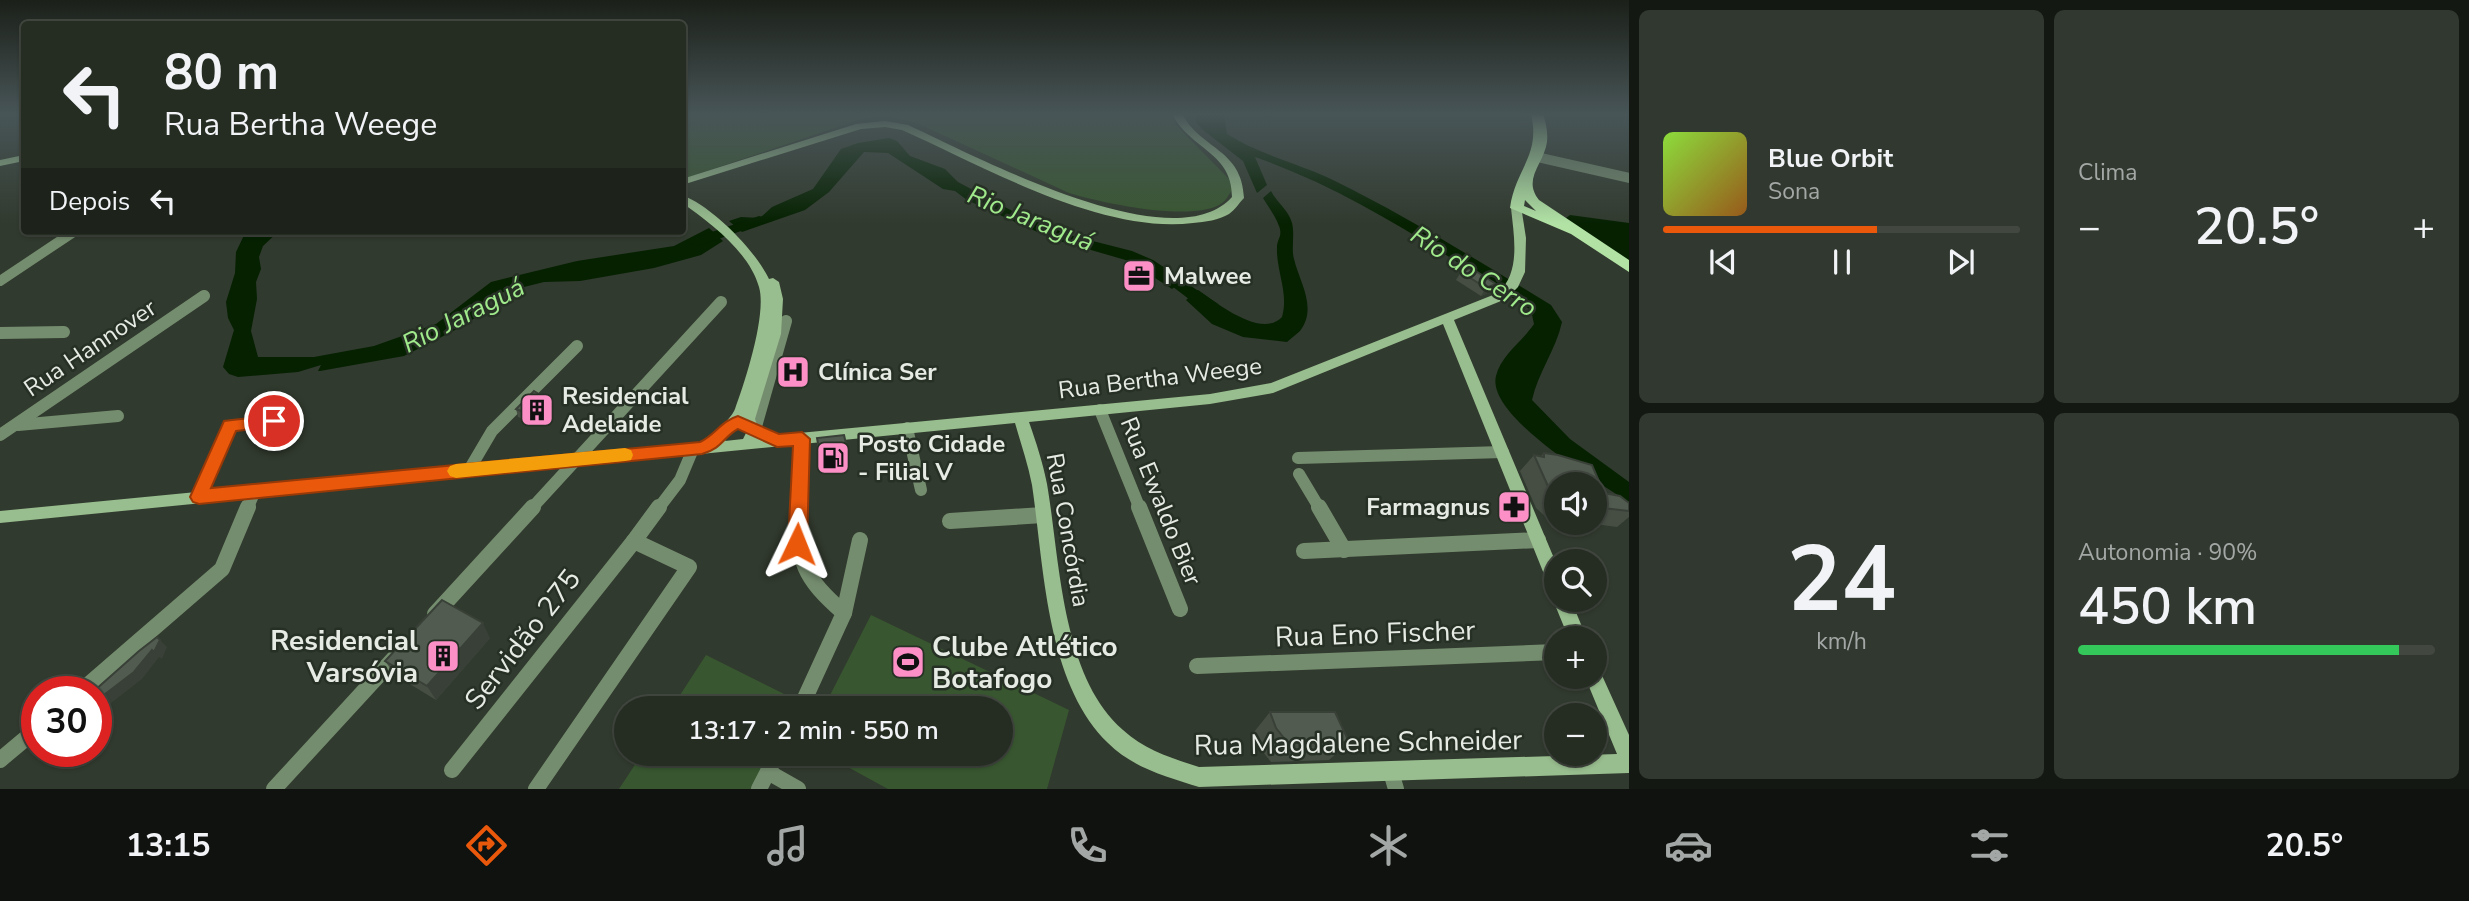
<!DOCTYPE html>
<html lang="pt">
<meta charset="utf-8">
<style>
body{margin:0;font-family:"Nunito Sans",sans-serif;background:#31382f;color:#f1f3f6;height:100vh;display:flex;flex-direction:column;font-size:26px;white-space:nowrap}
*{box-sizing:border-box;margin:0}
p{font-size:23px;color:#a3a7a5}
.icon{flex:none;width:38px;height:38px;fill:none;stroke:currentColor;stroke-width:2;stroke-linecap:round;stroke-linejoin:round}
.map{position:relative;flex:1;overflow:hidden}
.panel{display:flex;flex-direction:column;gap:10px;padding:10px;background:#141813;width:840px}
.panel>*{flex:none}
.top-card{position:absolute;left:21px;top:21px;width:665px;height:214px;border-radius:7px;box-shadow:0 2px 5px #0004,0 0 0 2px #424840;background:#252c22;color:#f1f3f6;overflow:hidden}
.fabs{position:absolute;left:1544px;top:472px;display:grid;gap:14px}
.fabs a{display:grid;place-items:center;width:63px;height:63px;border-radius:50%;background:#252c22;box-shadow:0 2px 5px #0004,0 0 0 2px #424840;font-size:35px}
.speed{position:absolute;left:21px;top:676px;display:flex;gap:14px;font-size:35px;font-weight:700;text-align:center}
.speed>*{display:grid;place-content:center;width:91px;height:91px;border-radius:50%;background:#252c22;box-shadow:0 2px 5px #0004,0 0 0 2px #424840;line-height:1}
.speed .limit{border:10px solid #d22;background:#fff;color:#111}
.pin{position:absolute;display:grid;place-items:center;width:60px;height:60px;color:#fff;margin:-30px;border:4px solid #fff;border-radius:50%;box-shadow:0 2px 7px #0007}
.me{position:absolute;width:77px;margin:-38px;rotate:2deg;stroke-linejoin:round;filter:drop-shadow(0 0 5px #0008)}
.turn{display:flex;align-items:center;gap:24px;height:147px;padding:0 28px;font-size:32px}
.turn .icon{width:91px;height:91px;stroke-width:2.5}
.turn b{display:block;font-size:49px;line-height:60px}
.then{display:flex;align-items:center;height:66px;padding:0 28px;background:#0003;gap:14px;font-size:26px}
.big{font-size:52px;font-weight:600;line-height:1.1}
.panel .widget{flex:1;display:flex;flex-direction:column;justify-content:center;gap:10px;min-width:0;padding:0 24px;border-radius:10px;background:#31382f}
.panel .dial{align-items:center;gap:0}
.dial b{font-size:91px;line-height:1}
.song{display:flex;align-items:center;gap:21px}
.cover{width:84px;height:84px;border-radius:10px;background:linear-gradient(135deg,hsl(90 70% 55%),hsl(30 70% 35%))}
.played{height:7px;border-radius:4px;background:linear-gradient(90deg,#ea580c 60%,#424840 60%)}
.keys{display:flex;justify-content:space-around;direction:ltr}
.heat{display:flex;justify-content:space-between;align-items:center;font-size:38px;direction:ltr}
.charge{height:10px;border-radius:5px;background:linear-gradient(90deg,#34c759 90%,#424840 0)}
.panel .tiles{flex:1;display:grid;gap:10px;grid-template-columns:repeat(2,1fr)}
.trip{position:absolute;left:614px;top:696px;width:399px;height:70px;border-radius:35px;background:#252c22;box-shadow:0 2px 5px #0004,0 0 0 2px #424840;font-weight:600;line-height:70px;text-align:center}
.tab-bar{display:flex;height:112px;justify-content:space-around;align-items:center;background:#0f120e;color:#a3a7a5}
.tab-bar .icon{width:49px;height:49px}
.tab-bar .current{color:#ea580c}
.tab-bar b{font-size:32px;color:#f1f3f6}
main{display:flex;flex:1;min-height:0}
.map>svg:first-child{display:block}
.green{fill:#385730}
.water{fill:#052100}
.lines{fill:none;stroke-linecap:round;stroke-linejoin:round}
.river{fill:#052100;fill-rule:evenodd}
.street-far2{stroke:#758d6f;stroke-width:10}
.street-far1{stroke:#758d6f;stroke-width:12}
.street{stroke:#758d6f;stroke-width:16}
.secondary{fill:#98bd8e;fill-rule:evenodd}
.primary{fill:#b2e3a5;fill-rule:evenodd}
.wall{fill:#464e44}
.shaded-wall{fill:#394037}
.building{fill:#515b4f;stroke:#394037;stroke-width:2}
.route{fill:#ea580c;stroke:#983908;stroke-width:2}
.slow{fill:#f59e0b}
.labels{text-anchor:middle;stroke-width:5;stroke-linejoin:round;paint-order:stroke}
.poi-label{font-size:24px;font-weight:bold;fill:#e6ebe4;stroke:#273025;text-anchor:start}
.street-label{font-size:24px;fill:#e6ebe4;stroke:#273025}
.water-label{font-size:26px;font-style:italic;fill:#a0ea8c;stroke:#273025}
.near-street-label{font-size:28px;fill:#e6ebe4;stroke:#273025}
.near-poi-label{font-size:28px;font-weight:bold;fill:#e6ebe4;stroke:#273025;text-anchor:end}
</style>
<main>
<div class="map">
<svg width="1629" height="789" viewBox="0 0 1629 789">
<rect width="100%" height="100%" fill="#313a2e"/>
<g class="green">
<path d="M683,114H1172L1176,125L1229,179L1232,190C1229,194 1226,201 1222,203C1195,223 1101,203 1069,193L919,124L889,116L864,118L683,179Z"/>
<polygon points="871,615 1069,710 1047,789 888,789 824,754 1001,754 1001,709 823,709"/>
<polygon points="706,655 798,701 794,709 671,709"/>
<polygon points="642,754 769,754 751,789 619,789"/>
</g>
<g class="water">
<path d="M1199,114H1224L1227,134C1260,155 1300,164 1335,181C1410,218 1480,262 1551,305L1562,322C1556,350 1538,372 1532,400L1570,439L1629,482V502C1599,483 1486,416 1496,376C1501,355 1522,342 1534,324L1531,310C1443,253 1355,192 1255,157L1267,185L1257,193L1243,161L1203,130L1195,121Z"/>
<polygon points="889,138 897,141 910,156 945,169 958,182 1022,216 1073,236 1132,251 1153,260 1183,280 1172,289 1129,261 1053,239 967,200 955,191 943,189 888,153 864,152 829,192 805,210 742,232 729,221 741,217 760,218 772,207 813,189 841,149 858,143"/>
<path d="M1271,191C1277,203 1288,209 1292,223C1295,235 1291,249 1294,259C1299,281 1318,308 1300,331C1296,335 1291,338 1287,342L1243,337L1212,324L1186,300L1198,290C1217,303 1261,339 1282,317C1289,293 1276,271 1277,247C1277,239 1283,236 1279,226C1275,215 1269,208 1263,198Z"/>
<polygon points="1570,215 1629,223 1629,261 1566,218"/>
<polygon points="709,228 723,241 701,255 654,268 580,281 544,282 496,294 486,301 476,317 465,325 404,356 320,371 318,371 321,365 298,372 238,377 229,374 223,367 234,330 228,318 226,302 235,273 236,252 246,231 279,231 263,246 259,257 261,269 256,282 257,299 251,331 258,357 314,357 374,346 436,324 491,282 577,261 674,246"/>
</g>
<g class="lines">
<g class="river">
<polygon points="759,216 764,217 764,223 701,245 696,246 689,242 691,239"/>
<polygon points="1161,266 1218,304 1220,308 1218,312 1206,312 1156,274 1153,271"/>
</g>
<g class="street-far2">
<polyline points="1537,157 1629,178"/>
<polyline points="0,281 75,231"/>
</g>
<g class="street-far1">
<polyline points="0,333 64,332"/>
<polyline points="1100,410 1140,509"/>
<polyline points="18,425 118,416"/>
<polyline points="907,428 921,490"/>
<polyline points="755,430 786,321"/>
<polyline points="0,435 204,296"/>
<polyline points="1298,458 1503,452"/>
<polyline points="469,470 492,431 577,346"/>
<polyline points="1299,474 1320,509"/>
<polyline points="199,497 230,426 274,421"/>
<polyline points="247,509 255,491"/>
<polyline points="531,509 721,302"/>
<polyline points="658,509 680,480 693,449"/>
<polyline points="799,509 802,439"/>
</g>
<g class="street">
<path d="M799,507C797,562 803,577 844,613L800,709"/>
<polyline points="1139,507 1180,609"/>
<polyline points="1319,507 1344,550"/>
<polyline points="950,521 1043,515"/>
<polyline points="1304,551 1538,540"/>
<polyline points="844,613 860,540"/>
<polyline points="435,614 533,507"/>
<polyline points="1197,666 1556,652"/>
<polyline points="81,691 222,569 248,507"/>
<polyline points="0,760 37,729"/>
<polyline points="452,770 634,541"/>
<polyline points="768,772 798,789"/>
<polyline points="1391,772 1396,789"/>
<polyline points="274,789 399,653"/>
<polyline points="536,789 689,567 634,541 659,507"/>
<polyline points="759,789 777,754"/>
</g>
<g class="secondary">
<path d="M1172,114H1182C1202,150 1242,149 1244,198C1239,203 1235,210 1229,214C1219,220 1205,222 1193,223C1100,234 985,167 902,130L885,127L861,129L682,185V179L856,124L885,121L908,125C974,155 1173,263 1232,197C1232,152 1191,150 1172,114Z"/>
<polygon points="24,155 24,161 0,166 0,160"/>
<path d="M682,195C713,207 755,250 769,279L773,278L779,282L783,299L781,334L755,419L760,433L758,437L1210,394L1271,383L1498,293C1521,272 1514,237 1511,208L1513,206H1521L1526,238L1525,272L1518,287L1506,299L1454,320L1556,563V591L1550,589L1548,584L1443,324L1273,393L1210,404L1029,422C1036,442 1043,463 1047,484C1060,559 1061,676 1123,730C1145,750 1171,758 1199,767L1617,754L1585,677H1594V669L1600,671L1629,735V773L1199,787C1167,777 1133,768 1108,743C1046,683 1044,566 1032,485C1028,464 1021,444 1015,423L0,523V511L701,443C711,438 731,419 735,409C745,382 767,314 759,287C749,252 711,223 682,203ZM742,423L746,433L743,439L725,441L730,433Z"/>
<polygon points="1556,595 1556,600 1571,600 1587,639 1569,639 1553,600"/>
</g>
<path class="primary" d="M1531,114H1543C1546,123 1548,132 1547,142C1544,164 1522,179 1539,200L1629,260V272L1571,234L1510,208C1515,169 1541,156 1531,114ZM1525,200L1536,211L1524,206Z"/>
</g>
<g class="wall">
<polygon points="1471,268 1490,292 1481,296 1456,280 1461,272"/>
<polygon points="516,409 552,409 539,421 531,422 518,417"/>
<polygon points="817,438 849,457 848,469 821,471 817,450"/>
<polygon points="1544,453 1558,455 1592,465 1604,493 1620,496 1629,503 1629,517 1617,527 1587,523 1594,523 1594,485 1556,485 1556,519 1547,518 1536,508 1520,471 1534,455 1541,456"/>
<polygon points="490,638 436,700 395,675 385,661"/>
<polygon points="1270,712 1349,742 1329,760 1271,762 1259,747 1254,732"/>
</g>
<g class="shaded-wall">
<polygon points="1496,284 1490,292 1481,296 1486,288"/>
<polygon points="550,401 552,409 539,421 537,413"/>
<polygon points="483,623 490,638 436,700 427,686"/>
<polygon points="160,640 167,647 162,659 159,657 142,679 102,710 96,716 96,701"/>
</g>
<g class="building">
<polygon points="1471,268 1496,284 1486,288 1461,272"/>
<polygon points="534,391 550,401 537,413 529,414 516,409"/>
<polygon points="844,435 849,457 821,459 817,438"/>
<polygon points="1544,453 1558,455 1592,465 1604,493 1620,496 1629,503 1629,511 1594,507 1594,485 1556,485 1556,497 1551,493 1534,455 1544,457"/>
<polygon points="442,600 483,623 427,686 385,661"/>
<polygon points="157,637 160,640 154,652 152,650 134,672 96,701 96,691 94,691 139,651"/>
<polygon points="1270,712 1335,712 1349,742 1288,743 1276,728"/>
</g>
<linearGradient id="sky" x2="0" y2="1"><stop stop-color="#1b2019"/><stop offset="0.51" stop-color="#485557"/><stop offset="1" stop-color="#485557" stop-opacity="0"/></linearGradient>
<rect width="1629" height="224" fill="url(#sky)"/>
<path class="route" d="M274,415L283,421L280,426L236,431L211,488L700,442C715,435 721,421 738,416L779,434L802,432L810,439L807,544L804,549L797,551L791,549L788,544L793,446L777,447L738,429C723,437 723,448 702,454L199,504L193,502L190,497L224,421Z"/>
<polygon class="slow" points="625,448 631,450 633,455 631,460 625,461 456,478 450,476 447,471 450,466 456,464"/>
<defs>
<symbol id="office-square" viewBox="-11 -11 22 22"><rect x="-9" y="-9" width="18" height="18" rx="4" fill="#fb8fc6" stroke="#273025"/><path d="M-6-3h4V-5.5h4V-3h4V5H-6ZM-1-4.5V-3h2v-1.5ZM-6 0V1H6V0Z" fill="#111"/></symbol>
<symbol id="hospital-square" viewBox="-11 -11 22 22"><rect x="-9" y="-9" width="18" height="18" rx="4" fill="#fb8fc6" stroke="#273025"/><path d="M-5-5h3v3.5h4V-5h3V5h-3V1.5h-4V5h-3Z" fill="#111"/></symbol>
<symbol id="building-square" viewBox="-11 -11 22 22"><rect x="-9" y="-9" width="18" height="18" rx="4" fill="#fb8fc6" stroke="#273025"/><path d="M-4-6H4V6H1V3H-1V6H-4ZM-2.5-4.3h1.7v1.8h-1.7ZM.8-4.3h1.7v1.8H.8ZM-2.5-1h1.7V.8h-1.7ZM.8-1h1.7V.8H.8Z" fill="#111"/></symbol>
<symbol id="fuel-square" viewBox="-11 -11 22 22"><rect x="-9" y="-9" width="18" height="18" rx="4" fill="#fb8fc6" stroke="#273025"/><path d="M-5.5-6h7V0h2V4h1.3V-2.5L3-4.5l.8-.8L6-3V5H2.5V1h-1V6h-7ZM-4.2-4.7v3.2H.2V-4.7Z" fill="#111"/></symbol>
<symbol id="pharmacy-square" viewBox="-11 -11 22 22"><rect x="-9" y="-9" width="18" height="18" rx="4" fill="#fb8fc6" stroke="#273025"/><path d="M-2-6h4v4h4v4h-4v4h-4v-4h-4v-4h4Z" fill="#111"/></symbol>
<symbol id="stadium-square" viewBox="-11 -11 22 22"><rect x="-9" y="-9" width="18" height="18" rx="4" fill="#fb8fc6" stroke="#273025"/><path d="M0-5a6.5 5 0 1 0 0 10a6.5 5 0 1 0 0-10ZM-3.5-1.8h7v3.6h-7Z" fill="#111"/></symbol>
</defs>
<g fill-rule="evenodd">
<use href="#office-square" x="1120" y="257" width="38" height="38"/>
<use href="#hospital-square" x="774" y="353" width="38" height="38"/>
<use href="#building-square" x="518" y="391" width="38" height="38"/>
<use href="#fuel-square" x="814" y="439" width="38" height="38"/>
<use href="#pharmacy-square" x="1495" y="488" width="38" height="38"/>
<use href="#building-square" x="424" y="637" width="38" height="38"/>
<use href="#stadium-square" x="889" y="643" width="38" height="38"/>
</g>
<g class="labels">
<g class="poi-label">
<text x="1164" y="284">Malwee</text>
<text x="818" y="380">Clínica Ser</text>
<text x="562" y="404">Residencial<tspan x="562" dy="28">Adelaide</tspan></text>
<text x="858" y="452">Posto Cidade<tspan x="858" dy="28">- Filial V</tspan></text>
<text x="1490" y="515" text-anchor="end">Farmagnus</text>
</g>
<g class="street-label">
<text transform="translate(90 348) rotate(-34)" y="8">Rua Hannover</text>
<text transform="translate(1160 378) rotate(-7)" y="8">Rua Bertha Weege</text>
<text transform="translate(1161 501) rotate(68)" y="8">Rua Ewaldo Bier</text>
<text transform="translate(1068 530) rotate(80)" y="8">Rua Concórdia</text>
</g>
<g class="water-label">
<text transform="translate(1031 218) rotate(22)" y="9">Rio Jaraguá</text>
<text transform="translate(1474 271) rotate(33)" y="9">Rio do Cerro</text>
<text transform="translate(463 315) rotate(-27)" y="9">Rio Jaraguá</text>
</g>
<g class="near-street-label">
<text transform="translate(1375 633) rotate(-2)" y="10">Rua Eno Fischer</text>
<text transform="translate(522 639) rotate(-52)" y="10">Servidão 275</text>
<text transform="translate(1358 742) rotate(-1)" y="10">Rua Magdalene Schneider</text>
</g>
<g class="near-poi-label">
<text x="418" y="650">Residencial<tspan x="418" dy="32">Varsóvia</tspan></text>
<text x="932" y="656" text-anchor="start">Clube Atlético<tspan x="932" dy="32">Botafogo</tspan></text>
</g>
</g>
</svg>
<div class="fabs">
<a><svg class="icon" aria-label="sound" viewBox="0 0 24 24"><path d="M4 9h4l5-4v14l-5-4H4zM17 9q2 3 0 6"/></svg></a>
<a><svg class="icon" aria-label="search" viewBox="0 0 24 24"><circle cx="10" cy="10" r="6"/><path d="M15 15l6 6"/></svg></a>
<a>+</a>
<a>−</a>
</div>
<div class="speed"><div class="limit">30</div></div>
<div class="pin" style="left:274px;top:421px;background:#d93025"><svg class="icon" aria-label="arrive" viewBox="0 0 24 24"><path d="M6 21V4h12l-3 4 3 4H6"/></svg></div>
<svg class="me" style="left:797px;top:544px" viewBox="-20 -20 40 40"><path d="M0-17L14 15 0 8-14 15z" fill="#ea580c" stroke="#fff" stroke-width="4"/></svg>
<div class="trip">13:17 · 2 min · 550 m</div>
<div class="top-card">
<div class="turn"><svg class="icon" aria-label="left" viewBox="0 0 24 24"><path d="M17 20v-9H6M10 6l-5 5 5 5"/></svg><div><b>80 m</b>Rua Bertha Weege</div></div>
<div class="then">Depois<svg class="icon" aria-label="left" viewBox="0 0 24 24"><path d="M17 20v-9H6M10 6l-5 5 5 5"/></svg></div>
</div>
</div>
<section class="panel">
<div class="tiles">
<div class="widget">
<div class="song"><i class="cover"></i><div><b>Blue Orbit</b><p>Sona</p></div></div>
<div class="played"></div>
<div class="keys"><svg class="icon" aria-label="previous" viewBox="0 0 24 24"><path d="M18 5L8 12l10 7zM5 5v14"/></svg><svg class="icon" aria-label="pause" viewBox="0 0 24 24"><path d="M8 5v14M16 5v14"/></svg><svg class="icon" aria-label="next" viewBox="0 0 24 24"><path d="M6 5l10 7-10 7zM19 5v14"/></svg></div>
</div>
<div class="widget"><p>Clima</p>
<div class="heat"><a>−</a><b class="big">20.5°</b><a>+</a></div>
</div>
<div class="widget dial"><b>24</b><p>km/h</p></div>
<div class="widget"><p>Autonomia · 90%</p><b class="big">450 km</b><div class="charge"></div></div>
</div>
</section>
</main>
<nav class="tab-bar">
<b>13:15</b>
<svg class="icon current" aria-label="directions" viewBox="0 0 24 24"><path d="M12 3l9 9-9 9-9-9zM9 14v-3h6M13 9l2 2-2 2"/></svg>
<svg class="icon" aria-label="music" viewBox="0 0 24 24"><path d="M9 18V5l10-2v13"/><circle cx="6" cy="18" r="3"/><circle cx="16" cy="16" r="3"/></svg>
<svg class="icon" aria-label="phone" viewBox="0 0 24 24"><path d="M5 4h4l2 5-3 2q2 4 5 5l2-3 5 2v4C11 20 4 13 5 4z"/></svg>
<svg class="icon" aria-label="climate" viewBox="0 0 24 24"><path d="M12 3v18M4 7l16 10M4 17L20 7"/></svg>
<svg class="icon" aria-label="car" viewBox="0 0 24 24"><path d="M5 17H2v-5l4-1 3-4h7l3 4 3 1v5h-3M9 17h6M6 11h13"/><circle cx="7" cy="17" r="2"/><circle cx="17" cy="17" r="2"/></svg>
<svg class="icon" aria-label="filters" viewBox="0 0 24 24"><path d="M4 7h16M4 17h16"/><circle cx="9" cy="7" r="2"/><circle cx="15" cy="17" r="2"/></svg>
<b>20.5°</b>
</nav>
